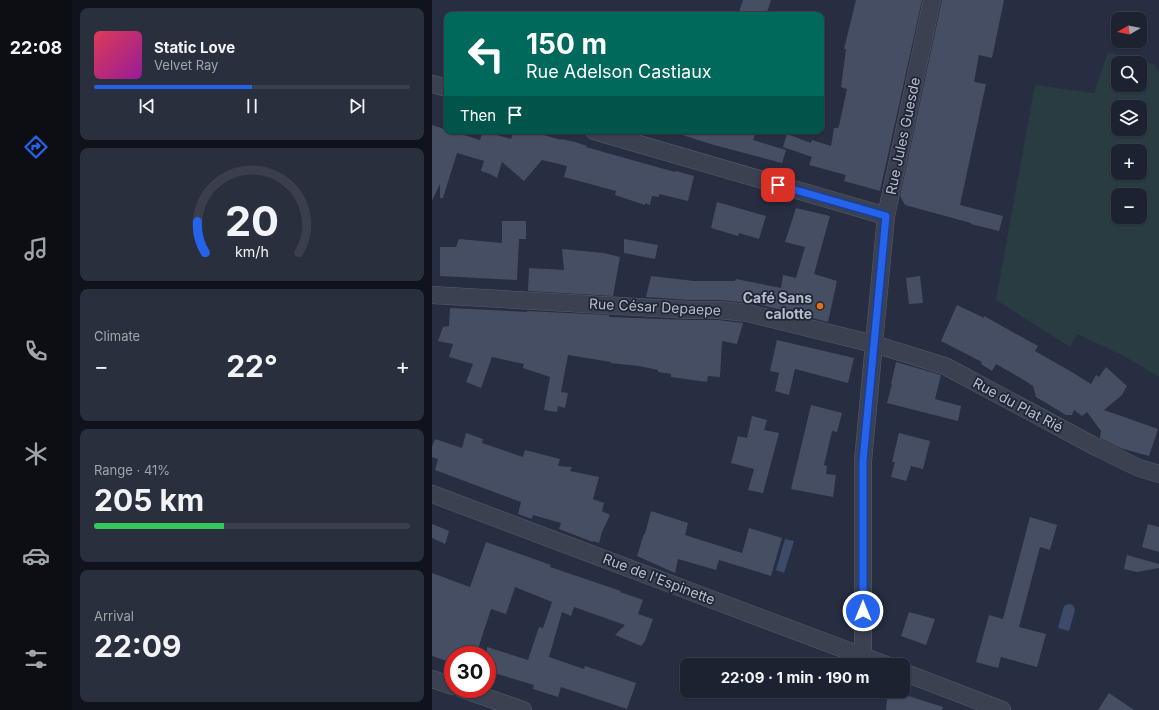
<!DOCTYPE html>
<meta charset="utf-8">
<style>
body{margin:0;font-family:Inter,sans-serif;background:#2a2f3d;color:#f1f3f6;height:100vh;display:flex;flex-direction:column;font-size:15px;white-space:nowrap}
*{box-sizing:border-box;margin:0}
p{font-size:13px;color:#a0a4ab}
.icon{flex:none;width:22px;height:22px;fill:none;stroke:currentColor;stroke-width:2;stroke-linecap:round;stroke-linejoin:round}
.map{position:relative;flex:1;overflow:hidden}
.panel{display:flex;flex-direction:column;gap:8px;padding:8px;background:#10131b;width:360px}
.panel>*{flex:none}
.top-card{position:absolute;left:12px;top:12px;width:380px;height:122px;border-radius:8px;box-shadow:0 1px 3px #0004,0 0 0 1px #3b3f4d;background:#00695c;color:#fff;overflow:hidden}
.needle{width:26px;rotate:261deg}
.tools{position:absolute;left:679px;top:12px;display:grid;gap:8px}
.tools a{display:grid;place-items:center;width:36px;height:36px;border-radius:8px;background:#1d2231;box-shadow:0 1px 3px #0004,0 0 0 1px #3b3f4d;font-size:20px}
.speed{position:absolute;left:12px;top:646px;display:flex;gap:8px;font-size:20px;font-weight:700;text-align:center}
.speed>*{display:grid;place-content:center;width:52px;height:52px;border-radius:50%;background:#1d2231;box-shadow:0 1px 3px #0004,0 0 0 1px #3b3f4d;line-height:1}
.speed .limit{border:6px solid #d22;background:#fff;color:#111}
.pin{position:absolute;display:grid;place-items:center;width:34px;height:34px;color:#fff;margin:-17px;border-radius:8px;box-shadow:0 2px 6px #0006}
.me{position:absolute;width:44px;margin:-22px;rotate:0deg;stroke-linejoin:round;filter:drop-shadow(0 0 3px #0008)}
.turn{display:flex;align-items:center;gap:14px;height:84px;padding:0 16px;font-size:18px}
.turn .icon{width:52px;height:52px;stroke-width:2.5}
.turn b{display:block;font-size:28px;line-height:34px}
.then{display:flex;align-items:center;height:38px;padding:0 16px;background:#0003;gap:8px;font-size:15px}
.big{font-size:30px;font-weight:700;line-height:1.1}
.panel .widget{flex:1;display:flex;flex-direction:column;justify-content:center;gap:6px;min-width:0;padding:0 14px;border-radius:8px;background:#2a2f3d}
.panel .dial{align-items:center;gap:0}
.dial svg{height:104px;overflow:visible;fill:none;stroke:#3b3f4d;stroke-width:7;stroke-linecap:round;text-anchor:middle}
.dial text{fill:#f1f3f6;stroke:none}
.song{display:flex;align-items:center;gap:12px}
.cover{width:48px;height:48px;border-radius:6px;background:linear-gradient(135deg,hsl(350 70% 55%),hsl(300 70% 35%))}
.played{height:4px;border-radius:2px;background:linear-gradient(90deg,#2563eb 50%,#3b3f4d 50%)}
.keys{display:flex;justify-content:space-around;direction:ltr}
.heat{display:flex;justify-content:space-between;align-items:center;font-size:22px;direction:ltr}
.charge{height:6px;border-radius:3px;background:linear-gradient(90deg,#34c759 41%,#3b3f4d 0)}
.trip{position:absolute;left:248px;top:658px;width:230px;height:40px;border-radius:8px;background:#1d2231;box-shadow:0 1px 3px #0004,0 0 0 1px #3b3f4d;font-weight:700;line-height:40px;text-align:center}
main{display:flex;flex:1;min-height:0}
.tab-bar{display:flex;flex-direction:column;width:72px;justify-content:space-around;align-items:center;background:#0c0e14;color:#a0a4ab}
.tab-bar .icon{width:28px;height:28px}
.tab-bar .selected{color:#2563eb}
.tab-bar b{font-size:18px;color:#f1f3f6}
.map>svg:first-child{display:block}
.green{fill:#293c42;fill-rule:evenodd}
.water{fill:#3d4a6a}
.building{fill:#464e63}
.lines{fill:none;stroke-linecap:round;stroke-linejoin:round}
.minor-casing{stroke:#565c6b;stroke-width:18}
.minor{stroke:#3b4151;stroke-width:17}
.route-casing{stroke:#184099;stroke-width:10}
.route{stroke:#2563eb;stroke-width:7}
.food-dot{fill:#e8710a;stroke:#1f2637;stroke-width:1.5}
.labels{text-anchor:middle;stroke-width:3.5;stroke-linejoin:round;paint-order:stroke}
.street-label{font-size:14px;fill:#b8bdcb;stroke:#1f2637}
.poi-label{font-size:14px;font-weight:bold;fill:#b8bdcb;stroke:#1f2637;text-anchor:end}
</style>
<main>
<nav class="tab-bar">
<b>22:08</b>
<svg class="icon selected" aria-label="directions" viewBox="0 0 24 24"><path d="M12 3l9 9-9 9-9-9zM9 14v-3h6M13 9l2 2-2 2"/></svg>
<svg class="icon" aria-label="music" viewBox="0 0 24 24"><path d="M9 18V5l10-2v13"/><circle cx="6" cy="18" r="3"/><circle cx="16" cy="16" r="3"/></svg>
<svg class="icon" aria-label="phone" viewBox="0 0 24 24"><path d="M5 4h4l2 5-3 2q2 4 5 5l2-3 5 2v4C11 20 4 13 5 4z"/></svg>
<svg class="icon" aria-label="climate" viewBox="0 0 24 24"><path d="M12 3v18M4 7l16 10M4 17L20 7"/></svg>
<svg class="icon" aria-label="car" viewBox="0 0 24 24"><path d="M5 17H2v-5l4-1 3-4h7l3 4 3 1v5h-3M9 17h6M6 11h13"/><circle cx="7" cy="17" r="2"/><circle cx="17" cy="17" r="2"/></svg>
<svg class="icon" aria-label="filters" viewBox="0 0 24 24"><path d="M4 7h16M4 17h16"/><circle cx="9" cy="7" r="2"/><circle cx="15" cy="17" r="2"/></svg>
</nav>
<section class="panel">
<div class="widget">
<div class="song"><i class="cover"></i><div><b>Static Love</b><p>Velvet Ray</p></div></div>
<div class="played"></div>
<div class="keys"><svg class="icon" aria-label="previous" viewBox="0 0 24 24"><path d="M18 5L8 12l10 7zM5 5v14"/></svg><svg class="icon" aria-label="pause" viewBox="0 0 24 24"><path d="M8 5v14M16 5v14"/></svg><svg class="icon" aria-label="next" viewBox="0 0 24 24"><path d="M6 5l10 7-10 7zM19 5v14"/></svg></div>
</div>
<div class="widget dial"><svg viewBox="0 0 100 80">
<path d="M14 69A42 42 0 1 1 86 69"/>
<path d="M14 69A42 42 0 0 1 8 45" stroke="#2563eb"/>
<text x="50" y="56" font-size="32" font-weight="700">20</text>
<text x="50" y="72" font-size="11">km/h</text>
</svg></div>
<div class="widget"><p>Climate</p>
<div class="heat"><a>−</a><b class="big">22°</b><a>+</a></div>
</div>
<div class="widget"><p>Range · 41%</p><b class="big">205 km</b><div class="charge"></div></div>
<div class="widget"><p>Arrival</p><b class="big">22:09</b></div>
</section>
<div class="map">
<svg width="727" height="710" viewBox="0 0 727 710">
<rect width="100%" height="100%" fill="#272e41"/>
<path class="green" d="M676,52L722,64L727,72V377L692,356L645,334L638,347L564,300L603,85L662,93ZM686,63H708V85H686ZM686,107H708V129H686ZM686,151H708V173H686ZM686,195H708V217H686Z"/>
<g class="water">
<polygon points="353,539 362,541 352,573 344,570"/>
<polygon points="636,604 641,605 643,610 637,631 626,628 632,606"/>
</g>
<g class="building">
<polygon points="311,0 339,0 334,15 306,15"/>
<polygon points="424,0 490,0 448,191 412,181 414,175 377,165 380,157 351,147 355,134 379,143 380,140 399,146 402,128 406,128 407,126 415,89 409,87 414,49 412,49"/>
<polygon points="510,0 572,0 560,58 547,55 542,82 554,84 528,205 571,216 567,231 539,224 539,223 473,205 468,196"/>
<polygon points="0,125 15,130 15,131 19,131 48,140 51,131 79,139 82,131 98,131 129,140 129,139 143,142 155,146 154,147 200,160 243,172 244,171 262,176 256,201 227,194 227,197 220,196 218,205 213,203 213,205 183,195 184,191 132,177 135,166 110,160 92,181 70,162 65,178 58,174 49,171 52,161 25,153 11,198 8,198 8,184 0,201"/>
<polygon points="247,131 324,131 321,140 354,150 350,163 282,145 247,134"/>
<polygon points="285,202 334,216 327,239 307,233 306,236 279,228"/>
<polygon points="364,208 398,216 382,274 405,281 396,322 317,302 317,303 288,300 257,300 214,297 219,276 262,281 303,281 304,279 349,288 351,275 364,278 373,247 353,242"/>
<polygon points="70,221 94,221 94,239 87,239 85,280 8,276 8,247 24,247 27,239 70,243"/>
<polygon points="192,239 226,245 223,259 192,253"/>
<polygon points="130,249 172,253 188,257 181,296 96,291 97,268 132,270"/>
<polygon points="488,276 491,303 477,304 474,278"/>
<polygon points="525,305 552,318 552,316 606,346 603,351 638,371 659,384 664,375 667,377 674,367 695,386 690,395 672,410 726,429 717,456 688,448 668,438 669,431 655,412 650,416 642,410 640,415 634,415 604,397 601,386 587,377 564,364 560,371 549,364 550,362 509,341"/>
<polygon points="18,308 95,312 95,311 177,315 177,317 257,320 286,320 311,323 305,344 290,341 288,377 276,376 275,382 239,377 239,374 226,372 226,370 207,366 178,363 179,362 136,355 129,392 136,393 133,408 126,406 125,412 112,410 118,377 91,368 92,364 60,357 49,388 34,382 41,364 17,357 21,344 6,341 11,327 17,326"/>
<polygon points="345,340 422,358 416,383 363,369 357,395 343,391 347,373 338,371"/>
<polygon points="464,362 509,375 503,399 529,406 526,421 455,403 460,384 459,384"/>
<polygon points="379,405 410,413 405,432 400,431 392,465 395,466 394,474 404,475 401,497 359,489"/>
<polygon points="320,416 335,420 332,430 347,433 331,493 316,490 322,469 299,463 306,436 315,438"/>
<polygon points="34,433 51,439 50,443 91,457 93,450 128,459 126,466 140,467 138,471 167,477 161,499 172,503 170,511 178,515 170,532 167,543 161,541 161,542 127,529 129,523 101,515 100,519 86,514 89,502 3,470 6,459 0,457 0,447 3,439 30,448"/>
<polygon points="467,433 498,441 491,469 479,466 474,481 459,477 463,462 460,462"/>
<polygon points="219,511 256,523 253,535 310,553 317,528 350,538 339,576 287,560 284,570 246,559 243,573 205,556 212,534 213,534"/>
<polygon points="598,517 625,525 618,550 608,547 587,627 614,634 605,667 569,657 566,668 544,662 557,615 571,619"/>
<polygon points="0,524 17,531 13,544 0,538"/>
<polygon points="716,524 727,527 727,552 710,547"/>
<polygon points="54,542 119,565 118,567 189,591 188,592 211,600 206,614 221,619 213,641 209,646 183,635 193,625 142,607 139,616 130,612 117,657 152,669 153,666 204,683 195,709 129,687 126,697 101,689 102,685 55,671 55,647 96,660 107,627 111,628 120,602 83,587 74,614 59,609 44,655 21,655 21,663 0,656 0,573 38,587"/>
<polygon points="695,555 727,564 727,568 705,572 692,569"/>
<polygon points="477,612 503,619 494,645 469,636"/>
<polygon points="456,691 461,691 511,707 510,710 454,710"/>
<polygon points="677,693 702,710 666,710"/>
</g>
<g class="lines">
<defs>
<g id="minor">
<polyline points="0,84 15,88"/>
<polyline points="162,131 454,216"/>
<polyline points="0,295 257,310 287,310 316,313 442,344 513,366 666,448 707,468 727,474"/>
<polyline points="0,494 454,665"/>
<polyline points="431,656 431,461 454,216 500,0"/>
<polyline points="471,672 570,710"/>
<polyline points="0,679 21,686"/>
<polyline points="30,689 91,710"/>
</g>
</defs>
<use href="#minor" class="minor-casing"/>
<use href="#minor" class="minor"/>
</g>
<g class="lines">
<defs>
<polyline id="route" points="346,185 454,216 431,461 431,611"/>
</defs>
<use href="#route" class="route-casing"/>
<use href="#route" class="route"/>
</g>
<circle class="food-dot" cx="388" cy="306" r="4"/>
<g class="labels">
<g class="street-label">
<text transform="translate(471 136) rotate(-78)" y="5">Rue Jules Guesde</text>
<text transform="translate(223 307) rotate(3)" y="5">Rue César Depaepe</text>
<text transform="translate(586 405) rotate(28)" y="5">Rue du Plat Rié</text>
<text transform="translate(227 579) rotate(21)" y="5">Rue de l'Espinette</text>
</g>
<g class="poi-label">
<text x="380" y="303">Café Sans<tspan x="380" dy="16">calotte</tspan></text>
</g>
</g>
</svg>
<div class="tools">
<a><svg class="needle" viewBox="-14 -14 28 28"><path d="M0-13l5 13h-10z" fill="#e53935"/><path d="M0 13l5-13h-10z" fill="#a0a4ab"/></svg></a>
<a><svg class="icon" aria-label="search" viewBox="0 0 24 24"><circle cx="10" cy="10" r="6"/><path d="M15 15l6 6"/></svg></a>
<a><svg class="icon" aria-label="layers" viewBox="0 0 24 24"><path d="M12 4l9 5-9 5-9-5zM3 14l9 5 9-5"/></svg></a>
<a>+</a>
<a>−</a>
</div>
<div class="speed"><div class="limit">30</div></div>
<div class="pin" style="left:346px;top:185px;background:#d93025"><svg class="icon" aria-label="arrive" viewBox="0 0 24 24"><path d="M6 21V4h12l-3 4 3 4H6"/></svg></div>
<svg class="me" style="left:431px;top:611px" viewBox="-20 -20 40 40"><circle r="17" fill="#2563eb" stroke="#fff" stroke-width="3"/><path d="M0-11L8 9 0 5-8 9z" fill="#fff"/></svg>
<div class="trip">22:09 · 1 min · 190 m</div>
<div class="top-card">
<div class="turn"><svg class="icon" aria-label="left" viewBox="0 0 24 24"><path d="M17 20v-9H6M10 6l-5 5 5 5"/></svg><div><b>150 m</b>Rue Adelson Castiaux</div></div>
<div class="then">Then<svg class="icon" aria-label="arrive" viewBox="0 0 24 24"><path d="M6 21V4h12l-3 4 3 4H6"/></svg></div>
</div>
</div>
</main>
